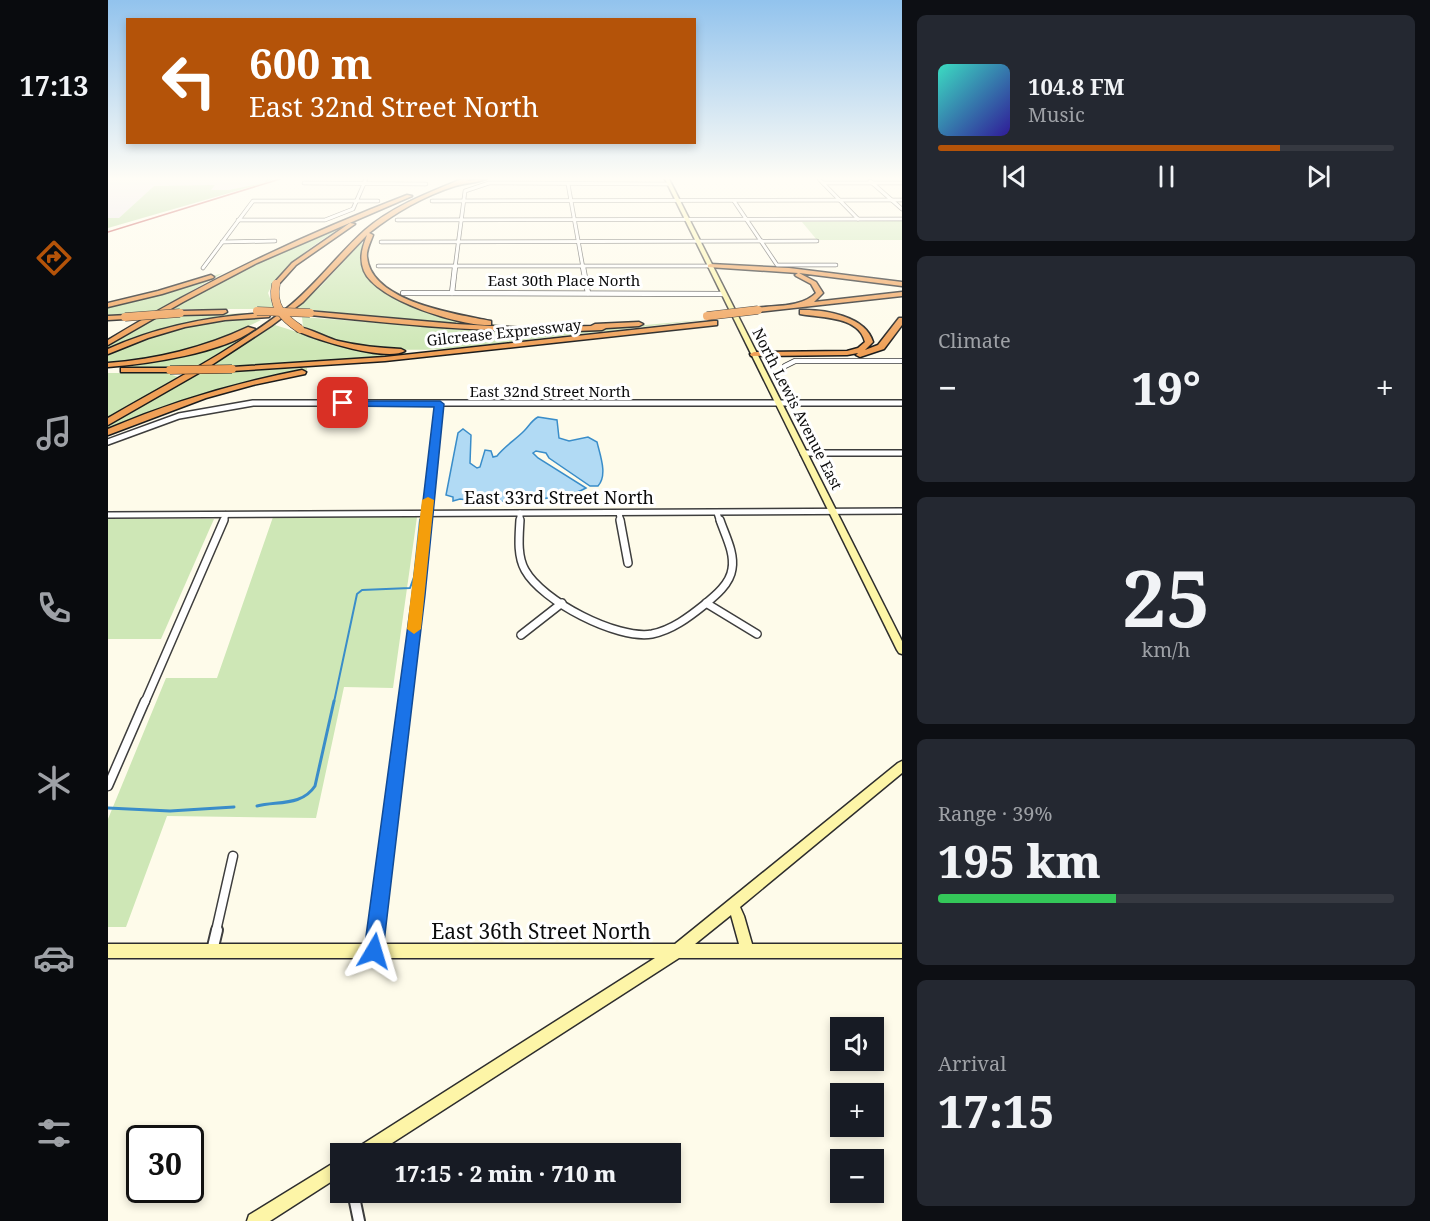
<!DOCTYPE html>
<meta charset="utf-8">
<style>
body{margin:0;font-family:"Noto Serif",serif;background:#242831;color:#f1f3f6;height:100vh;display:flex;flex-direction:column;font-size:22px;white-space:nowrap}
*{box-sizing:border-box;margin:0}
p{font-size:20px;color:#9ea1a6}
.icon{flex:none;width:33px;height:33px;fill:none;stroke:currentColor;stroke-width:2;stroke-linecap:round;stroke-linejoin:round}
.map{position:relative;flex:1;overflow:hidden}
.details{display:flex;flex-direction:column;gap:15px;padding:15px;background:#0d0f14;width:528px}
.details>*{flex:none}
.top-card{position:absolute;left:18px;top:18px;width:570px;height:126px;border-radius:0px;box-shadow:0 3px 9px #0003;background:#b45309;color:#fff;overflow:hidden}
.fabs{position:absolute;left:722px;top:1017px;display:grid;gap:12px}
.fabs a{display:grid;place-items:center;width:54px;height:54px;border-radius:0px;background:#171b24;box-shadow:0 3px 9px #0003;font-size:30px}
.speed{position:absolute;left:18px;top:1125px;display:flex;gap:12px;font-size:30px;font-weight:700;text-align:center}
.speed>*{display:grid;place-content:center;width:78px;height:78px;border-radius:50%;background:#171b24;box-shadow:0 3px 9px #0003;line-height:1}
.speed .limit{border:3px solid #111;border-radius:9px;background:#fff;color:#111}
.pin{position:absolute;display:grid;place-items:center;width:51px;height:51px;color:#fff;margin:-26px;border-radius:12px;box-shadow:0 3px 9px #0006}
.me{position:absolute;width:66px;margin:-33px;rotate:7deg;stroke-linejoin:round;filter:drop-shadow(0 0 4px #0008)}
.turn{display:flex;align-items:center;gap:21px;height:126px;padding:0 24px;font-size:27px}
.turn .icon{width:78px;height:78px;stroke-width:2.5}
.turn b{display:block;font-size:42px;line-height:51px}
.big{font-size:45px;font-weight:800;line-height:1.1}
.details .widget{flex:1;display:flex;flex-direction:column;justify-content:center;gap:9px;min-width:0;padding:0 21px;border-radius:9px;background:#242831}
.details .dial{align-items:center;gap:0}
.dial b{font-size:78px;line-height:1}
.song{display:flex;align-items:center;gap:18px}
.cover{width:72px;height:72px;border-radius:9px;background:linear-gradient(135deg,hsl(170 70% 55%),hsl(250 70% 35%))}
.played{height:6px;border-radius:3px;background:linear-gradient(90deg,#b45309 75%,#363941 75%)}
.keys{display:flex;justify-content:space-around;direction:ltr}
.heat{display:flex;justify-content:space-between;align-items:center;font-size:33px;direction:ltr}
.charge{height:9px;border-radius:4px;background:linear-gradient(90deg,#34c759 39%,#363941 0)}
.trip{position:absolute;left:222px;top:1143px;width:351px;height:60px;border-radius:0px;background:#171b24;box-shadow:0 3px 9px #0003;font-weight:800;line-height:60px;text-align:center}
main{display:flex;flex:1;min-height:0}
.menu{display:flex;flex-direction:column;width:108px;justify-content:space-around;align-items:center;background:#090b0e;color:#9ea1a6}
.menu .icon{width:42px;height:42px}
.menu .on{color:#b45309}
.menu b{font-size:27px;color:#f1f3f6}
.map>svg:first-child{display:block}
.industrial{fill:#e9e0ea}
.green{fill:#cee7b6}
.forest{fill:#b2d796}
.water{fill:#b1daf4;stroke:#3a8dc9;stroke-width:1.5}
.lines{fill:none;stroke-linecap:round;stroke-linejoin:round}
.stream-far2{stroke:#3a8dc9;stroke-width:1.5}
.stream-far1{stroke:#3a8dc9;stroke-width:2}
.stream{stroke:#3a8dc9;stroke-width:3}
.street-far5-casing{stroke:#3e3e3e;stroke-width:4.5}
.street-far4-casing{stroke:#3e3e3e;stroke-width:6}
.street-far3-casing{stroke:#3e3e3e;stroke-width:8}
.street-far2-casing{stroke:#3e3e3e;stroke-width:10}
.street-far1-casing{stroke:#3e3e3e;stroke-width:11}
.street-casing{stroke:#3e3e3e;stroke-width:14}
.secondary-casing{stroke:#2d2d2d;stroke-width:3}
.highway-casing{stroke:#1c1c1c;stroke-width:3}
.street-far5{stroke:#fff;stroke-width:3}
.street-far4{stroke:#fff;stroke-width:4.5}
.street-far3{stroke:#fff;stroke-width:5}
.street-far2{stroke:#fff;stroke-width:7}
.street-far1{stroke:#fff;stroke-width:8}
.street{stroke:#fff;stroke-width:10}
.secondary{fill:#fdf5a7;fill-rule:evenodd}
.highway{fill:#f0a057;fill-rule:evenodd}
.rail{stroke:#b7282c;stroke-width:1.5}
.highway-bridge-casing{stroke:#1c1c1c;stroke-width:9;stroke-linecap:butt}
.highway-bridge{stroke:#f0a057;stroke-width:8}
.route{fill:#1a73e8;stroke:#114b97;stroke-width:1.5}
.slow{fill:#f59e0b}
.labels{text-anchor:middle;stroke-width:6;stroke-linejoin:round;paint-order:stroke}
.far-street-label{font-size:15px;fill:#0b0b0b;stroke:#fff}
.street-label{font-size:18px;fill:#0b0b0b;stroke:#fff}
.near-street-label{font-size:21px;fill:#0b0b0b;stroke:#fff}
</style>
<main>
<nav class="menu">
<b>17:13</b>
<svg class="icon on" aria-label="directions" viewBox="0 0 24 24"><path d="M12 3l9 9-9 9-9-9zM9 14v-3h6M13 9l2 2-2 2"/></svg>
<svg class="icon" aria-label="music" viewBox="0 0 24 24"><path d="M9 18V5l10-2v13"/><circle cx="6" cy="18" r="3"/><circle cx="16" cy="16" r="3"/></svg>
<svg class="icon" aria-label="phone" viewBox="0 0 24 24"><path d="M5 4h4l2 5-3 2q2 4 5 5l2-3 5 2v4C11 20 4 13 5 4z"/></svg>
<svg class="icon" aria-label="climate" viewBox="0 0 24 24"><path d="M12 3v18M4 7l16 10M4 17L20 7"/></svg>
<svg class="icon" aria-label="car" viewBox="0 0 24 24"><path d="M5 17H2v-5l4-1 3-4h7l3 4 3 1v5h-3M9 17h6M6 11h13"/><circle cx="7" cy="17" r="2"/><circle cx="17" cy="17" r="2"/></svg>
<svg class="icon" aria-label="filters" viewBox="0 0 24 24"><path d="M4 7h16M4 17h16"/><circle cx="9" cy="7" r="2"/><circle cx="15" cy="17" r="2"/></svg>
</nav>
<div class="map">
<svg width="794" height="1221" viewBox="0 0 794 1221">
<rect width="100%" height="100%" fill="#fefbea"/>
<polygon class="industrial" points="0,179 158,179 156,183 121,190 102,190 106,186 46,186 11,218 0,218"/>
<g class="green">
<path d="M252,218C223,232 173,264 160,293L166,309H62L184,245Z"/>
<polygon points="794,221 794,240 709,240 694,222"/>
<path d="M254,242C255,249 250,261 257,272C277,304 368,323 405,327L338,325L188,308L213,286Z"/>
<polygon points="115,273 44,313 0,315 0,306"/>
<polygon points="141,313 67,326 28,338 0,350 0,346 49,317"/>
<path d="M194,317L404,333L472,331L603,319C546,326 490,332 434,338C355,347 270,364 195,327Z"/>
<path d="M142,318L153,320C107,344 53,363 0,362V354C45,331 93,322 142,318Z"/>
<polygon points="167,325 237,347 311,354 240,361 114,366 106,364"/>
<polygon points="148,328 151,329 86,368 9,368 53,360 123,340"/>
<path d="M199,368V370C130,381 64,401 0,430V426L91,372Z"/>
<polygon points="0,373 59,373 70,377 0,418"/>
<polygon points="165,517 309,517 285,688 236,687 208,818 59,816 18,927 0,927 0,819 58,678 109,678"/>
<polygon points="0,519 106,519 53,639 0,639"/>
</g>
<polygon class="forest" points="158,179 166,179 156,183 0,228 0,218 11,218 46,186 107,185 103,190 121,190 156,183"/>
<path class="water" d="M430,417L449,420L451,438L461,441L480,437L489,442C492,455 500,475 490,486H482L441,458L438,453L428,451L425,453L430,458L478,488C454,502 379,503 352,499L345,501V497L338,495L350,433L355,429L363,435L362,463L369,468L372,467L377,450L383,451L385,457L389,456C397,446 407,440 416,431C421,426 423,421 430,417Z"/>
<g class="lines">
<polyline class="stream-far2" points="312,522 312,519"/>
<polyline class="stream-far1" points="226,702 249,594 254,590 302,588 306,577 312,520"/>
<g class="stream">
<path d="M149,806C170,801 194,806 207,786L226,701"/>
<polyline points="0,808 62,811 126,807"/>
</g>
<defs>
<g id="street-far5">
<polyline points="711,179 750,219"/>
<polyline points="762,181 794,209"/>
<polyline points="196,183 318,184"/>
<polyline points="715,183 794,183"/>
<polyline points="460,184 475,268"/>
<polyline points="324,201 794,200"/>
<polyline points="626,201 669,265 728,265"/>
<polyline points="130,220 217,220 245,209 258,179"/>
<polyline points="289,220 794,219"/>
<polyline points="114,242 167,241"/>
<polyline points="273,242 709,241"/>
<polyline points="270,266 602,266"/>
<polyline points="95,268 145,201 270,201"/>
<polyline points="347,268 357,191 381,183 561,184"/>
</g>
<g id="street-far4">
<polyline points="475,267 480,293"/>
<polyline points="295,293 616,294"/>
<polyline points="344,293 347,267"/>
<polyline points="677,366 687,361 794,361"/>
</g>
<g id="street-far3">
<polyline points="0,442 71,416 145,403 794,403"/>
<polyline points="695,453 794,453"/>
<polyline points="511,513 513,522"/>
<polyline points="609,513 612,522"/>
<polyline points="0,515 794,511"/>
<polyline points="115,522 118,515"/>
<polyline points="318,522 331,404"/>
<polyline points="412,522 412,513"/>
</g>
<g id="street-far2">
<path d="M412,520C411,537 409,556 417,570C434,601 509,640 544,634C564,630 581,617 596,605C607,596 622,584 624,569C627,553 617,535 612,520"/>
<polyline points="512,520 520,563"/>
<polyline points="598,603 649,634"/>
<polyline points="413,635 454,603"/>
<polyline points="37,702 116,520"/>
<polyline points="297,702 318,520"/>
</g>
<g id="street-far1">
<polyline points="0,786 37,701"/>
<polyline points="108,931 125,856"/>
<polyline points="268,931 297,701"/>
</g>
<g id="street">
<polyline points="104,951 109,930"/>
<polyline points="266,951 269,930"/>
<polyline points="245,1192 251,1221"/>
</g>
<g id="secondary">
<polygon points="557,179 561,179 794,641 794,654 791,653 789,650"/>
<path d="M794,761V773L632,907L636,916L644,944H794V958H571L267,1154H244L247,1149L547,958H0V944H567L790,763ZM623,915L631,944H587Z"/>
<polygon points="232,1159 232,1176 162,1221 139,1221 141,1215"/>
</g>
<g id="highway">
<path d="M354,179H362L359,181L378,179C368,183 356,183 347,186C316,196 286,213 261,233L265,235C263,241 258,250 259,257C263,302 348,314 383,321V325C354,327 268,300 256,271C251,258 254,249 259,235L195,302L163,326L96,370L0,425V418C60,383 124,351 179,308C208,285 230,254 257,230C285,206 320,193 354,179Z"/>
<path d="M299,195L304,196L149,263L75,302L0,345V340C95,282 195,235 299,195Z"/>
<polygon points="242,223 247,224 188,265 170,285 166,285 166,283 184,263"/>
<path d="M602,264L681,268L794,282V286L691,273L708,282L715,293L706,302L794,292V296L650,312L646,310L647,308C667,305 693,308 708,293L703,284L688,276L687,275L690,273L600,267V265Z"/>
<polygon points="103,275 106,277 105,278 54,294 0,307 0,303 50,291"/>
<polygon points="118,310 119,312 115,314 72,315 68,313 72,311"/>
<path d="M692,310C716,309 758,316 765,342L757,350L770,345L791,318H794V325L776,349L752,357L748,355L750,353L739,355L643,356L642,354L646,352L739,351L750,348L757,342C751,316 714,318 692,314Z"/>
<path d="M199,311L348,324L420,328L483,326L487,324L531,322L535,324L531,326L498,328L494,330C396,335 299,325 202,315H199Z"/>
<path d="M158,313L162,315L161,317L117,320L77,327L40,338L0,354V349C50,326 103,316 158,313Z"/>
<polygon points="20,315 20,319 17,319 0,320 0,316"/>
<polygon points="606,321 609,321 609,325 277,361 124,371 120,369 124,367 277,357"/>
<path d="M140,327L147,329C115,353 40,364 0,367V363C49,359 95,348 140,327Z"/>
<path d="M189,327C200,327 218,338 230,341C251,346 272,348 293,349L297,351C279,362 209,340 189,331Z"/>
<polygon points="13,368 62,368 66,370 62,372 13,372"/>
<path d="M194,370L198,372L197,374L145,385L98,398L0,435V429C63,402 127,383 194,370Z"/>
</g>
</defs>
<use href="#street-far5" class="street-far5-casing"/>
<use href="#street-far4" class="street-far4-casing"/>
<use href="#street-far3" class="street-far3-casing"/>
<use href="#street-far2" class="street-far2-casing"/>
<use href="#street-far1" class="street-far1-casing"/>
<use href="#street" class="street-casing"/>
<use href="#secondary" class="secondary-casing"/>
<use href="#highway" class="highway-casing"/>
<use href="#street-far5" class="street-far5"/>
<use href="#street-far4" class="street-far4"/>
<use href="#street-far3" class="street-far3"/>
<use href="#street-far2" class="street-far2"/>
<use href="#street-far1" class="street-far1"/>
<use href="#street" class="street"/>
<use href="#secondary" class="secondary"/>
<use href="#highway" class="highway"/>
<polyline class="rail" points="0,232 172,179"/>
<defs>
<g id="highway-bridge">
<path d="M168,284C163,305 175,318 192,329"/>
<polyline points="149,311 202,313"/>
<polyline points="599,316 650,310"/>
<polyline points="17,317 72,313"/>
<polyline points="62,370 124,369"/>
</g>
</defs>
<use href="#highway-bridge" class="highway-bridge-casing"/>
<use href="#highway-bridge" class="highway-bridge"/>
</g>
<linearGradient id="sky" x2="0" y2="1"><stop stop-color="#92c3ed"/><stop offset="0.51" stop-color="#fffdf6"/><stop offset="1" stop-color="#fffdf6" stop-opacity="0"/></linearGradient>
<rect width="794" height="350" fill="url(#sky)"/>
<polygon class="route" points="232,401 332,401 336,404 317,595 275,951 272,958 266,961 259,958 256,951 304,595 326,407 235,406 230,403"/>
<polygon class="slow" points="320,497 326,500 313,629 306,634 299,629 314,500"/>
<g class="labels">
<g class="far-street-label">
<text x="456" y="286">East 30th Place North</text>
<text transform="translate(396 333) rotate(-6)" y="5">Gilcrease Expressway</text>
<text x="442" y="397">East 32nd Street North</text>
<text transform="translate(689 409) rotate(63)" y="5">North Lewis Avenue East</text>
</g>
<g class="street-label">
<text x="451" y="504">East 33rd Street North</text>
</g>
<g class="near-street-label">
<text x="433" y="939">East 36th Street North</text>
</g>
</g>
</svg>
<div class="fabs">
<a><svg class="icon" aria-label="sound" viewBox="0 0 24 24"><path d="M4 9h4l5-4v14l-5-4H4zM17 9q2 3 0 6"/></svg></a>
<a>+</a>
<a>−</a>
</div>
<div class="speed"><div class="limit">30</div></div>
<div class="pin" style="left:235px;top:403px;background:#d93025"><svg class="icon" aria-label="arrive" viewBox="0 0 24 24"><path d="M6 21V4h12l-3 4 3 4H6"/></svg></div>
<svg class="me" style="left:266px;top:951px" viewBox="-20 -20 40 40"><path d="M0-17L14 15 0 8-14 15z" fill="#1a73e8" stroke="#fff" stroke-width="4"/></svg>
<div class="trip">17:15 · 2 min · 710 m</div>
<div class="top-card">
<div class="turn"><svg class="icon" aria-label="left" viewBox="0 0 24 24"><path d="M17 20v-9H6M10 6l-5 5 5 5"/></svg><div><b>600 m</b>East 32nd Street North</div></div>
</div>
</div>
<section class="details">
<div class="widget">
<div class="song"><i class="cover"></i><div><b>104.8 FM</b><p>Music</p></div></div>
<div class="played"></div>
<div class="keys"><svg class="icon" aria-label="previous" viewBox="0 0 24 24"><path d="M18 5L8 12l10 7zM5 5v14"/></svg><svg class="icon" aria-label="pause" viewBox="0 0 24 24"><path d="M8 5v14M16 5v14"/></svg><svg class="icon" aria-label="next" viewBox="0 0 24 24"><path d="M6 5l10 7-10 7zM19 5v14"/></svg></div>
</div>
<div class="widget"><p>Climate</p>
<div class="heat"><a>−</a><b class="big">19°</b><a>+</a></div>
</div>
<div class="widget dial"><b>25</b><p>km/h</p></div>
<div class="widget"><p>Range · 39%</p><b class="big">195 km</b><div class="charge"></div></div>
<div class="widget"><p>Arrival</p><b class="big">17:15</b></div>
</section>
</main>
